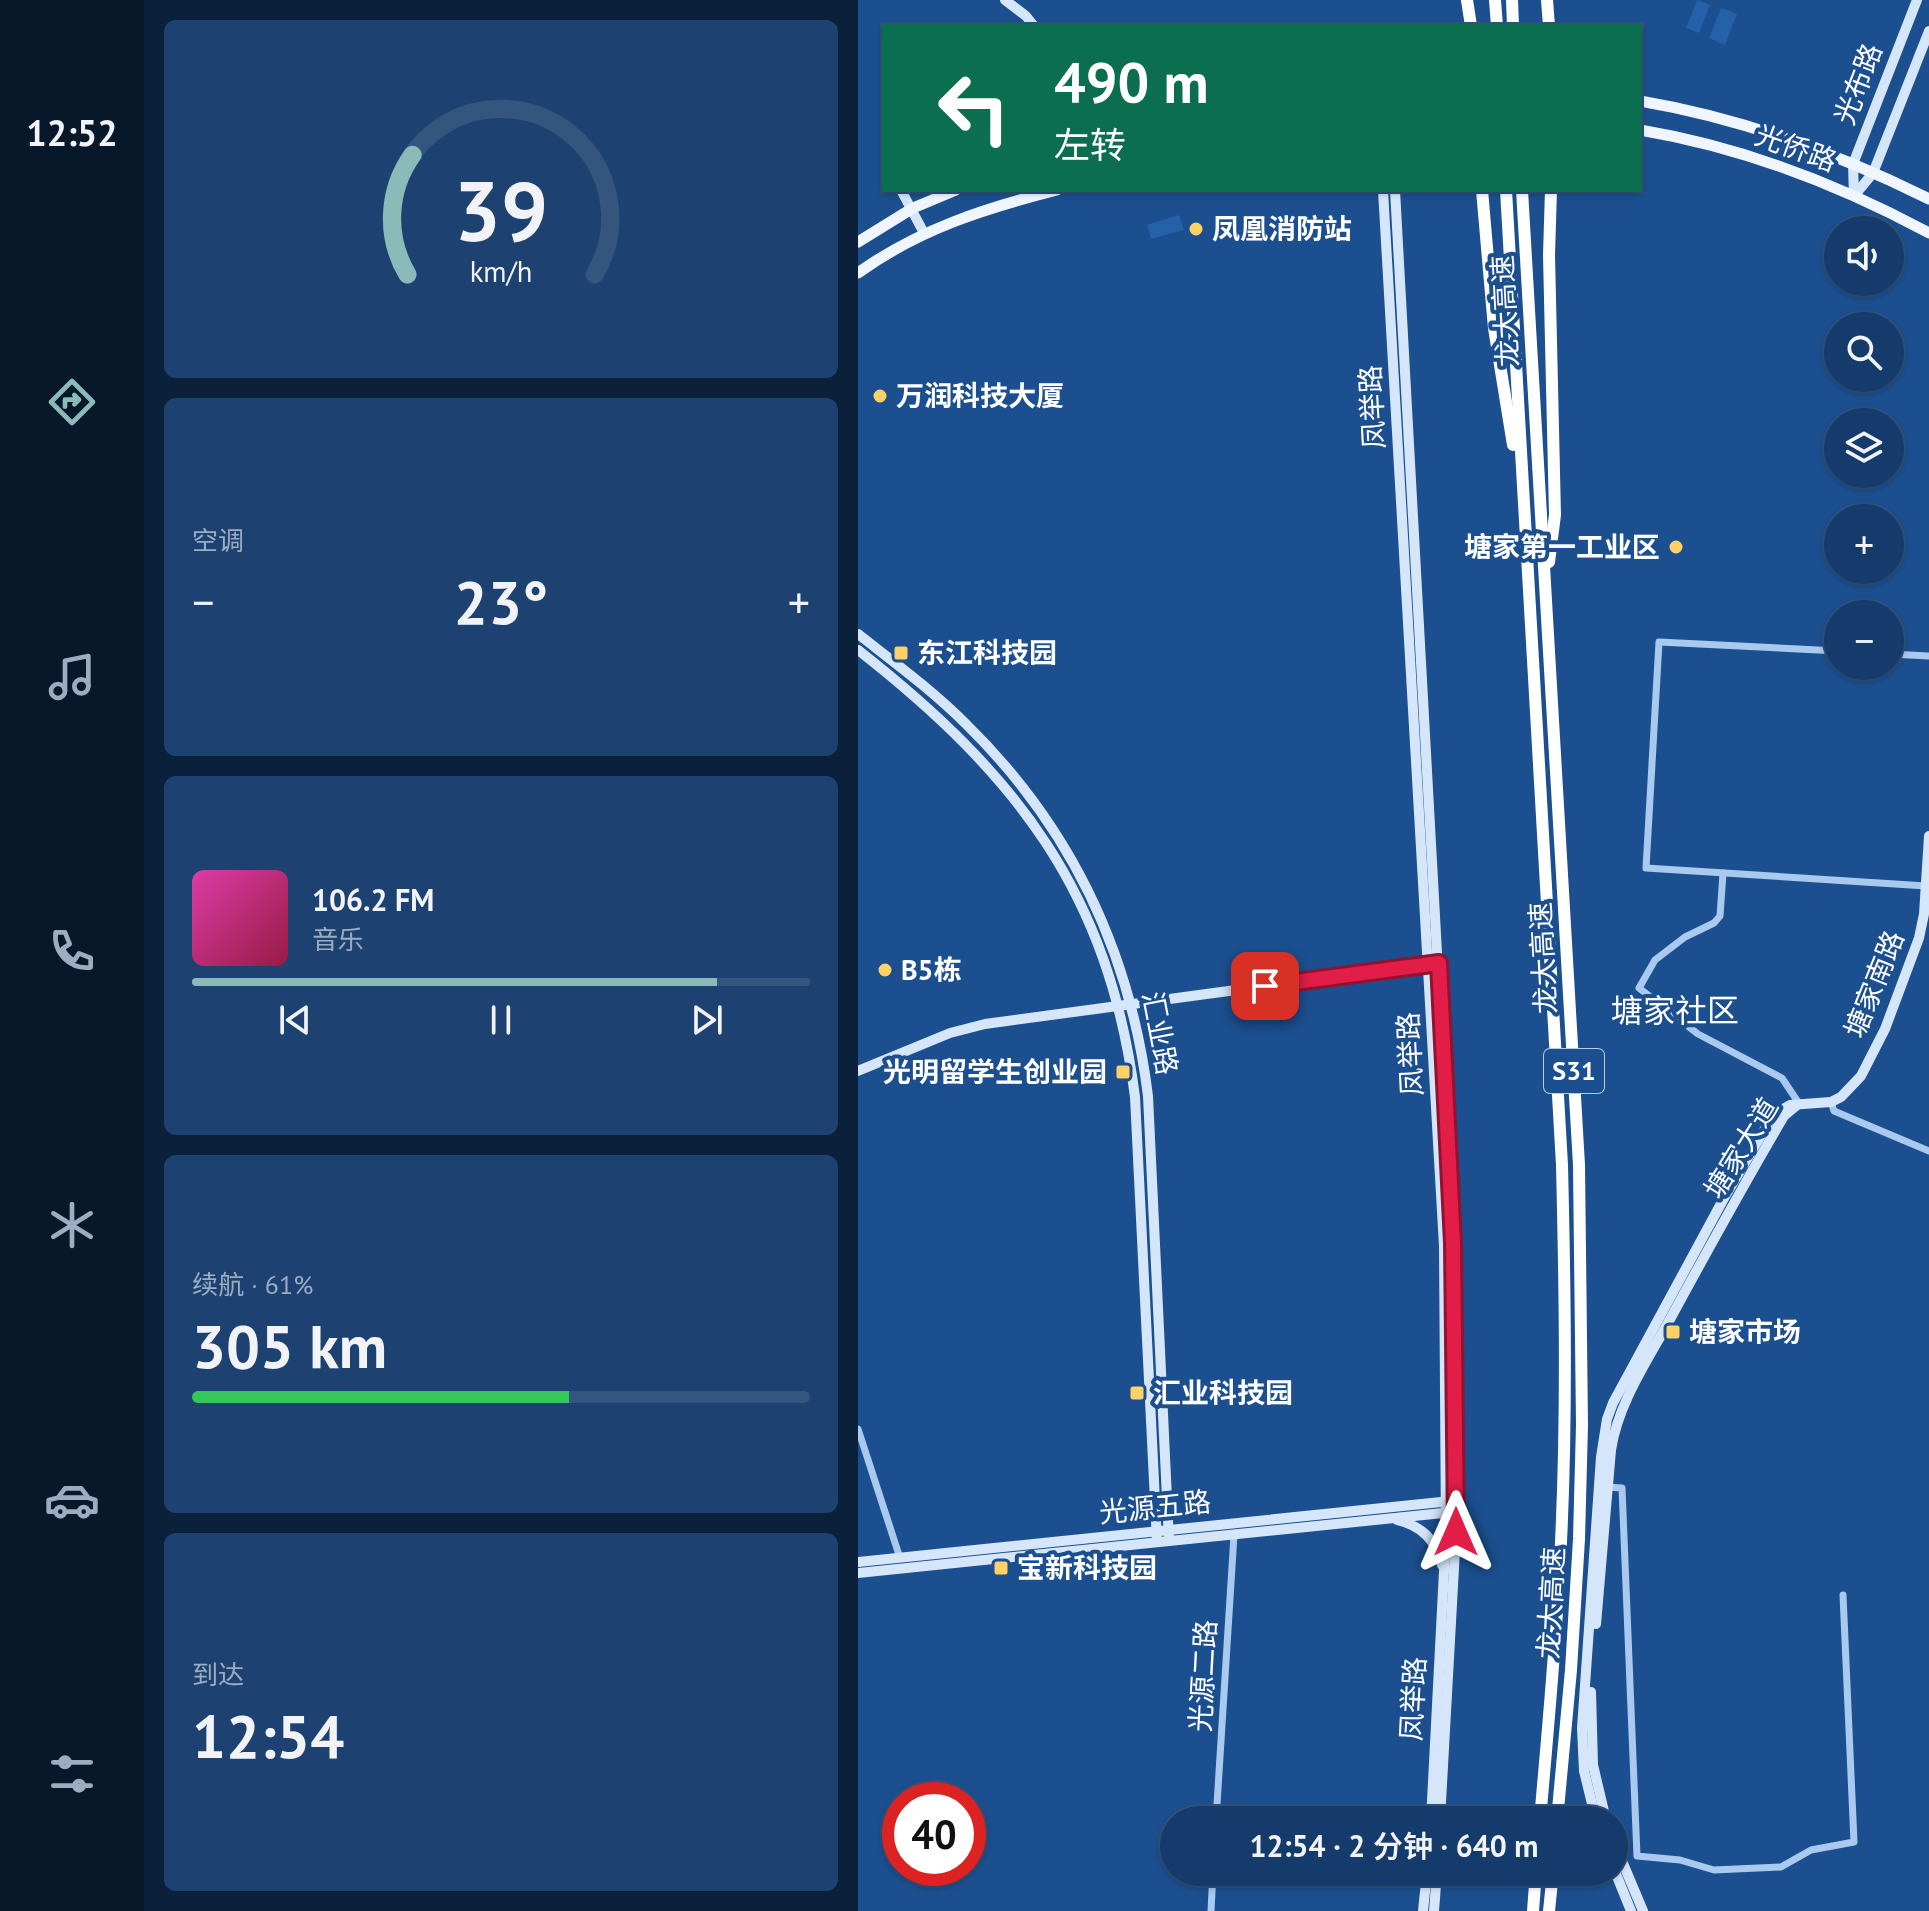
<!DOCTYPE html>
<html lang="zh">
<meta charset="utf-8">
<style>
body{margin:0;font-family:"PT Sans","Noto Sans SC",sans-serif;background:#1d4271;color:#f1f3f6;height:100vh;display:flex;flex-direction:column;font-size:30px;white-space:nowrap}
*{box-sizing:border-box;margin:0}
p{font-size:26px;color:#9dadc1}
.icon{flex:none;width:44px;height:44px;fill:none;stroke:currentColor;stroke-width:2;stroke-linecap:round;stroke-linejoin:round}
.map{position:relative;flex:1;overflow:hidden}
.drawer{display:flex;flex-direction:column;gap:20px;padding:20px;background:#0b203b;width:714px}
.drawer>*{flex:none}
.banner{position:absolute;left:24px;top:24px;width:760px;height:168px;border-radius:0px;box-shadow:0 2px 6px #0004,0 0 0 2px #33557e;background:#0b6e4f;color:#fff;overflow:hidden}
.tools{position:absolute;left:966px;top:216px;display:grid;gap:16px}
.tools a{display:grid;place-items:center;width:80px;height:80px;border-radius:50%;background:#143b6b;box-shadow:0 2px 6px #0004,0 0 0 2px #33557e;font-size:40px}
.speed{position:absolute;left:24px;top:1782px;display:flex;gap:16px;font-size:40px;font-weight:700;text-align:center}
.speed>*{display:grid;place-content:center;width:104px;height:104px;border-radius:50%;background:#143b6b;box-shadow:0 2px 6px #0004,0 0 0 2px #33557e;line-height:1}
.speed .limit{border:12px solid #d22;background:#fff;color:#111}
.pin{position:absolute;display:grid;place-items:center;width:68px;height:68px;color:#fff;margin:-34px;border-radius:16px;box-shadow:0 4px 12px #0006}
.me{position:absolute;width:88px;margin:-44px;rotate:0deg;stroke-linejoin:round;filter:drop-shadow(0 0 6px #0008)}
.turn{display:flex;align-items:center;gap:28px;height:168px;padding:0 40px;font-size:36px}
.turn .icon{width:104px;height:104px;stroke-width:2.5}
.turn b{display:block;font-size:56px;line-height:68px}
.big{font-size:60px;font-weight:600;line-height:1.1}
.drawer .widget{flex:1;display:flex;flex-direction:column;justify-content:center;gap:12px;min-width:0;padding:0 28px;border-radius:12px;background:#1d4271}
.drawer .dial{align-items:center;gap:0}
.dial svg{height:208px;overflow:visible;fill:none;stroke:#33557e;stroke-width:7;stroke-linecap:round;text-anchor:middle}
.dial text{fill:#f1f3f6;stroke:none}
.song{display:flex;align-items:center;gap:24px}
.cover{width:96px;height:96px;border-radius:12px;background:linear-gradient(135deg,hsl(320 70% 55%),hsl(340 70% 35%))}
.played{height:8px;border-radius:4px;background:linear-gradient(90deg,#8bbbb9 85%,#33557e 85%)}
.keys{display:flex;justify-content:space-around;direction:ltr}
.heat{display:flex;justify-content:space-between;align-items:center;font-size:44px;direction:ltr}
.charge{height:12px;border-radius:6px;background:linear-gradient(90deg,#34c759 61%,#33557e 0)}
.trip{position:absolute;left:302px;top:1806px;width:468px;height:80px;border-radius:40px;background:#143b6b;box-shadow:0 2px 6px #0004,0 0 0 2px #33557e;font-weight:600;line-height:80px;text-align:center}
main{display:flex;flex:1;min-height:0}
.tab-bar{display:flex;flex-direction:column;width:144px;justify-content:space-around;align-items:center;background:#08182b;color:#9dadc1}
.tab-bar .icon{width:56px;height:56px}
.tab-bar .active{color:#8bbbb9}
.tab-bar b{font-size:36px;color:#f1f3f6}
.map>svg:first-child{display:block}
.green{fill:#2461a8}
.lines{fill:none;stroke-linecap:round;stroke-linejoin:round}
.street{stroke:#a9c9ee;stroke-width:7}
.secondary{stroke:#d6e6fa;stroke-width:10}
.primary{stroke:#f0f6ff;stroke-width:11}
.highway{stroke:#fff;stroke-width:12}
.route-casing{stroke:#92132f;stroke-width:20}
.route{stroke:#e11d48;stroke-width:14}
.poi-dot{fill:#ffd166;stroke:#1b4f8f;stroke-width:3}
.labels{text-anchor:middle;stroke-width:8;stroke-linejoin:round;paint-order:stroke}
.shield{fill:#1b4f8f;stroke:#bbcadd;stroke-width:2}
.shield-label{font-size:26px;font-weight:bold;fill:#fff}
.street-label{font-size:28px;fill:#fff;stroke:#1b4f8f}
.poi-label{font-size:28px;font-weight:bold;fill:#fff;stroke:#1b4f8f;text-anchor:start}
.quarter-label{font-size:32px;fill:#fff;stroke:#1b4f8f}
</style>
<main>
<nav class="tab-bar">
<b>12:52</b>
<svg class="icon active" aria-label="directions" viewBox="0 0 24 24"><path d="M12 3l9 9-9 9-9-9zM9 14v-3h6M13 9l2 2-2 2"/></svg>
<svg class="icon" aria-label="music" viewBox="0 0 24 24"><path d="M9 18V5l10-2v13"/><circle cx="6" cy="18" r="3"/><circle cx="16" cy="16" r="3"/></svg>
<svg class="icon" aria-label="phone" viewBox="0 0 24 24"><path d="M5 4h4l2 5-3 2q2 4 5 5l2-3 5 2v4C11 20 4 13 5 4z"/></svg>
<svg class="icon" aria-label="climate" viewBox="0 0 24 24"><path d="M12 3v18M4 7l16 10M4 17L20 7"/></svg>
<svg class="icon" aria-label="car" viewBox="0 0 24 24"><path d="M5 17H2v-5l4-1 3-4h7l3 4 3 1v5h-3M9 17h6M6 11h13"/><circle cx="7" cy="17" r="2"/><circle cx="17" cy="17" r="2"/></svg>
<svg class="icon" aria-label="filters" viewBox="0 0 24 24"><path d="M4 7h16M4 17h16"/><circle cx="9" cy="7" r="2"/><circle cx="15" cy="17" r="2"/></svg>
</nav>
<section class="drawer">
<div class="widget dial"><svg viewBox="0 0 100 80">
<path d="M14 69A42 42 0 1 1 86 69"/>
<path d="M14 69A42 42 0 0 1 16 23" stroke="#8bbbb9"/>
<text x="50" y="56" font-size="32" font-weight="700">39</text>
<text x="50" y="72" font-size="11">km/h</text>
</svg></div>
<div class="widget"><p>空调</p>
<div class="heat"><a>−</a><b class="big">23°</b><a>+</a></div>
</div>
<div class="widget">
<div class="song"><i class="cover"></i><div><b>106.2 FM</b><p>音乐</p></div></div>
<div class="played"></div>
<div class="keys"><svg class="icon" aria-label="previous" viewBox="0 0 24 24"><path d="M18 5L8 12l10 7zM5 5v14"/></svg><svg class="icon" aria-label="pause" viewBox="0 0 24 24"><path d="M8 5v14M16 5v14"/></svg><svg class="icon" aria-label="next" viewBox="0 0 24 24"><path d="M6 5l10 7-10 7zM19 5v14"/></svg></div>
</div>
<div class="widget"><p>续航 · 61%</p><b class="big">305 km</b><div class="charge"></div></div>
<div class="widget"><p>到达</p><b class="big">12:54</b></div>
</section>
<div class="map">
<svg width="1071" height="1911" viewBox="0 0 1071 1911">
<rect width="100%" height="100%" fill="#1b4f8f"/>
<g class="green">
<polygon points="839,0 852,5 841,33 828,28"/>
<polygon points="863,8 879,14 867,45 851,38"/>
<polygon points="321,215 326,230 293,239 289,225"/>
</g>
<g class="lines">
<g class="street">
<polyline points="980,651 801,642 788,868 1068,886"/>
<polyline points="1032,654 1071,656"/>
<polyline points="865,873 862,916 856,923 827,937 797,960 781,988 840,1034 924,1078 942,1105"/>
<polyline points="973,1102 976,1111 1071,1151"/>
<polyline points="0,1429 42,1558"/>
<polyline points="749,1487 764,1488 779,1856 822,1860 856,1870 923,1867 953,1850 996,1842 985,1595"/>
<polyline points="358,1820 376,1535"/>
<polyline points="353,1911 355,1872"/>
</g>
<g class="secondary">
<polyline points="147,0 168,16 176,26"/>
<polyline points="43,190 66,233"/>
<polyline points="525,190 586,1246 588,1533 573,1820"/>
<polyline points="537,190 595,1243 598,1532 582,1820"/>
<polyline points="996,196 995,164 1059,0"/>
<polyline points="996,196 1015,173 1071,31"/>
<path d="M0,634C37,663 75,691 108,724C213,827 272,950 290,1096L311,1541"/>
<path d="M0,650C158,774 251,892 277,1097L299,1542"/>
<polyline points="0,1071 92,1033 127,1024 577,963"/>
<path d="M539,1520C564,1526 578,1540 584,1565"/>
<polyline points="0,1562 593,1501"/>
<polyline points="0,1573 595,1512"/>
<path d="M738,1624L753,1450C760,1404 788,1363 810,1323C848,1253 886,1184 926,1116L938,1106"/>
<polyline points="733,1692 735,1765 748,1820"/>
<polyline points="738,1820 726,1771 724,1728 743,1457 749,1419 755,1403 865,1200 915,1115 932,1105 973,1102 983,1097 1003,1076 1027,1029 1061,938 1066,914 1071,836"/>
<polyline points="756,1842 785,1911"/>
<polyline points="756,1869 773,1911"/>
<polyline points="565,1911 569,1872"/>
<polyline points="576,1911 579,1872"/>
</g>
<g class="primary">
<path d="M782,101C883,118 979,153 1071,199"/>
<path d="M782,130C884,147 980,184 1071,233"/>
<polyline points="0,242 55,208 98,190"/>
<path d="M0,273C61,229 128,208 199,190"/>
</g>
<g class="highway">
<polyline points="609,0 613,26"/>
<polyline points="637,0 639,26"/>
<polyline points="654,0 655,26"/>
<polyline points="689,0 691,26"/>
<polyline points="624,190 636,328 655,445"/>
<path d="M648,190L704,1165C707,1291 709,1416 703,1542C699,1635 690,1727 682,1820"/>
<polyline points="664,190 721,1165 724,1425 721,1539 713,1670 699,1820"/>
<polyline points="691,562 697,515 691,255 693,190"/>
<polyline points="675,1911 678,1872"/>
<polyline points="691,1911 695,1872"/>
</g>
</g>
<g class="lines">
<defs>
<polyline id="route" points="407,986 581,963 595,1243 598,1532"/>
</defs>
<use href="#route" class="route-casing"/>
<use href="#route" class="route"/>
</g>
<g class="poi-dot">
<circle cx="338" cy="229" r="8"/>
<circle cx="22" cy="396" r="8"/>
<circle cx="818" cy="547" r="8"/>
<rect x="35" y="645" width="16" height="16" rx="4"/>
<circle cx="27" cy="970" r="8"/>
<rect x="257" y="1064" width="16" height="16" rx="4"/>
<rect x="807" y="1324" width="16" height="16" rx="4"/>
<rect x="271" y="1385" width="16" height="16" rx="4"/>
<rect x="135" y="1560" width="16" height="16" rx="4"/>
</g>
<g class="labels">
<rect class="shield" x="686" y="1049" width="60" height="44" rx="6"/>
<g class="shield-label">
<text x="716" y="1080">S31</text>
</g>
<g class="street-label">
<text transform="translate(1000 84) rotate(-69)" y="10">光布路</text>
<text transform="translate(938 148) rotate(20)" y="10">光侨路</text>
<text transform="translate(647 311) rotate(-93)" y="10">龙大高速</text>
<text transform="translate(514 407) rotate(-93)" y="10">凤举路</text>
<text transform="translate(685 958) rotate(-93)" y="10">龙大高速</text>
<text transform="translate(1016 984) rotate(-68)" y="10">塘家南路</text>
<text transform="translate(302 1033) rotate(79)" y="10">汇业路</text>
<text transform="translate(552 1054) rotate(-93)" y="10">凤举路</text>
<text transform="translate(883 1148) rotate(-58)" y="10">塘家大道</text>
<text transform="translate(297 1507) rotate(-6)" y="10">光源五路</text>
<text transform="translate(693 1603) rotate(-87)" y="10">龙大高速</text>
<text transform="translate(345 1676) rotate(-87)" y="10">光源二路</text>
<text transform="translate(555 1699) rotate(-87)" y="10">凤举路</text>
</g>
<g class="poi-label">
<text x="354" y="239">凤凰消防站</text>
<text x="38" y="406">万润科技大厦</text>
<text x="802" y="557" text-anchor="end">塘家第一工业区</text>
<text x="59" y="663">东江科技园</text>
<text x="43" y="980">B5栋</text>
<text x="249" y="1082" text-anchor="end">光明留学生创业园</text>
<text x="831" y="1342">塘家市场</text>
<text x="295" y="1403">汇业科技园</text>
<text x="159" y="1578">宝新科技园</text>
</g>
<g class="quarter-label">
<text x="817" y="1022">塘家社区</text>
</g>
</g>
</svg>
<div class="tools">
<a><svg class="icon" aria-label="sound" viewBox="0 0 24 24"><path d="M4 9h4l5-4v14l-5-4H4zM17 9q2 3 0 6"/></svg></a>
<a><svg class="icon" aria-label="search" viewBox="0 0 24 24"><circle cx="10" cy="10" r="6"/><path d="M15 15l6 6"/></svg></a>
<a><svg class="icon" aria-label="layers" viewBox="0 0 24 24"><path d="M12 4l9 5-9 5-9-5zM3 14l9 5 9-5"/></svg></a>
<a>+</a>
<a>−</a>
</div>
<div class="speed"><div class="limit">40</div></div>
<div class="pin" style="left:407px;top:986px;background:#d93025"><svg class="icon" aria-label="arrive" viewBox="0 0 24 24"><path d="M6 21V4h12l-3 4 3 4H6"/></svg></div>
<svg class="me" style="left:598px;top:1532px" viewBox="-20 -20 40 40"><path d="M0-17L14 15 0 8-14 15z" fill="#e11d48" stroke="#fff" stroke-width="4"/></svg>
<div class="trip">12:54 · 2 分钟 · 640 m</div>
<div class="banner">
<div class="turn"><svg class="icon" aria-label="left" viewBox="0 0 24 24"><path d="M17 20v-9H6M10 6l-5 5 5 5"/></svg><div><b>490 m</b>左转</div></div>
</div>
</div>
</main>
